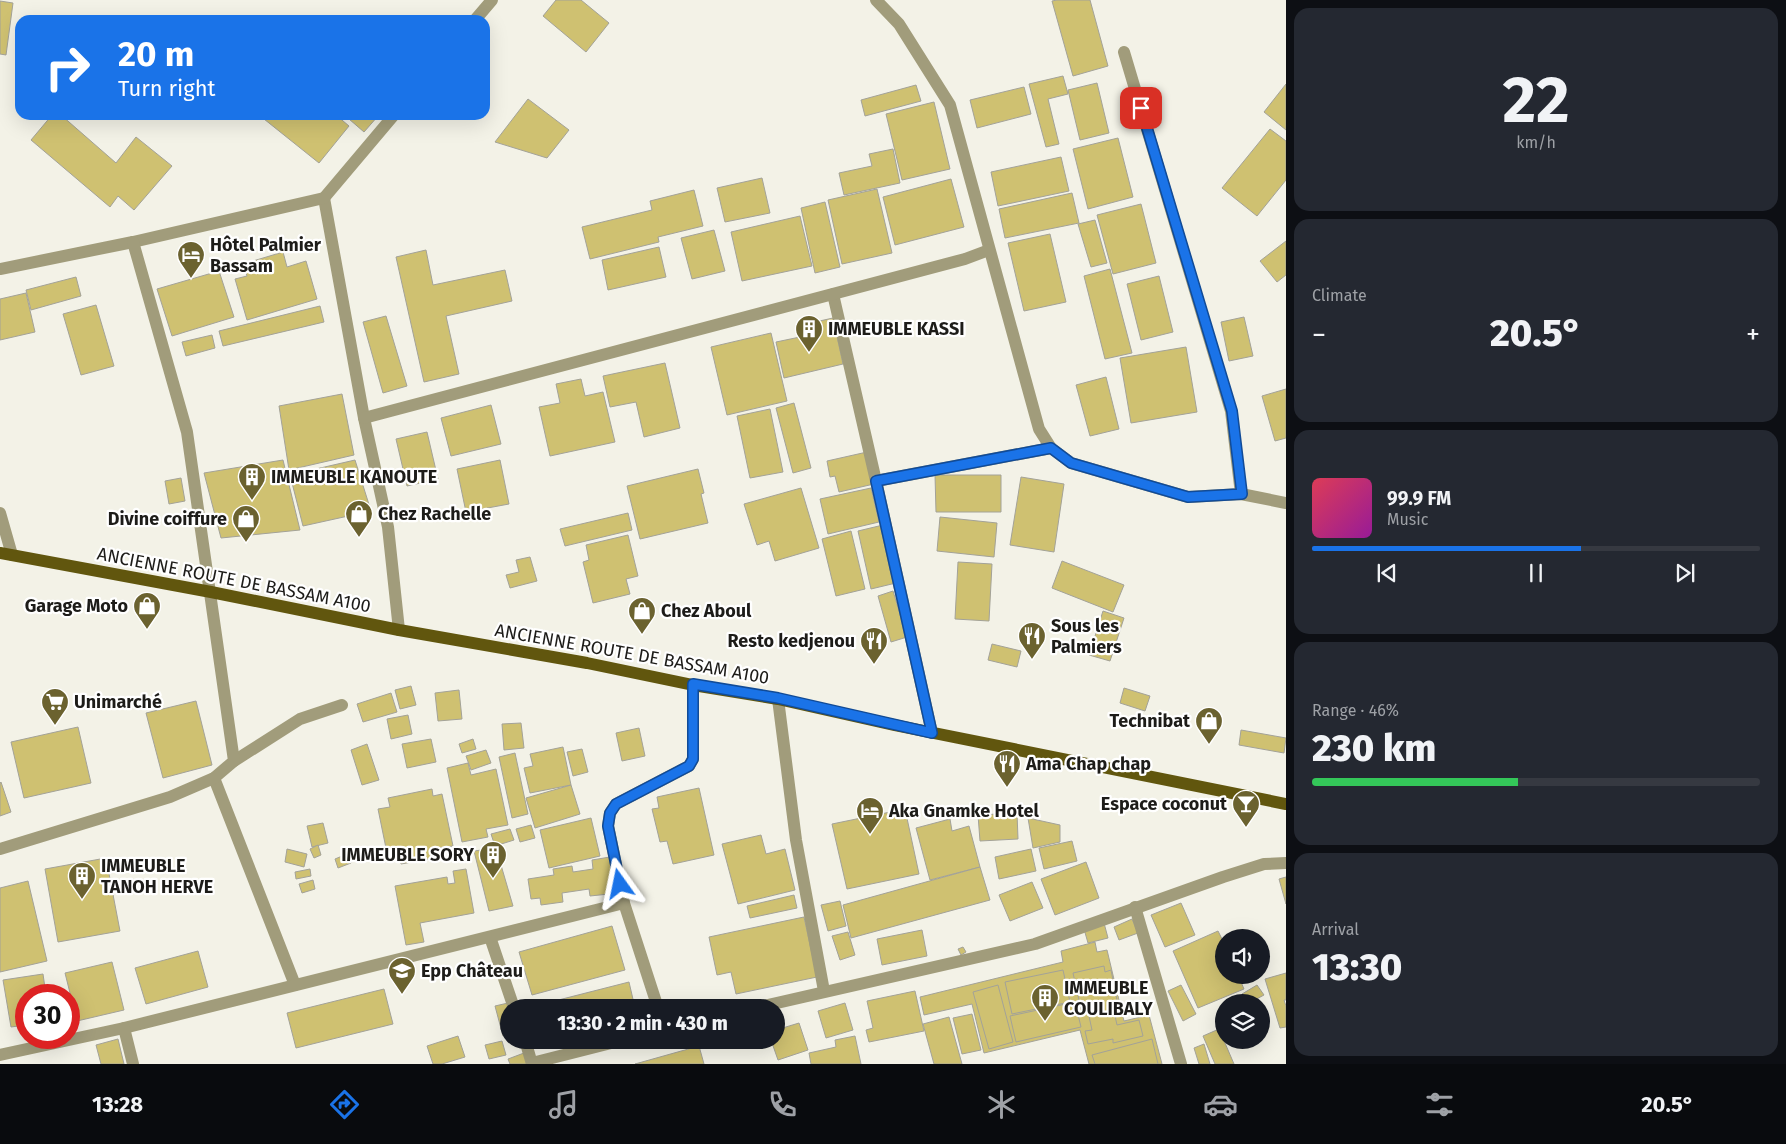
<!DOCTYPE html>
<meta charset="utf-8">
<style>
body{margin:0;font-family:"Fira Sans",sans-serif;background:#242831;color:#f1f3f6;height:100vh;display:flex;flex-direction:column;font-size:19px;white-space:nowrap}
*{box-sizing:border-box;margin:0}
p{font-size:16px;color:#9ea1a6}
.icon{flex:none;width:28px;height:28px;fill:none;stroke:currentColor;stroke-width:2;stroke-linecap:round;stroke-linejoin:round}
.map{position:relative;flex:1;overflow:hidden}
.details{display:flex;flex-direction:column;gap:8px;padding:8px;background:#0d0f14;width:500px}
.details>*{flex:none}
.banner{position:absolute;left:15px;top:15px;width:475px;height:105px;border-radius:15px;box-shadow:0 5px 20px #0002;background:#1a73e8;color:#fff;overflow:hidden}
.controls{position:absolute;left:1215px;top:929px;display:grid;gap:10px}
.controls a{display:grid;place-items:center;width:55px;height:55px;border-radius:50%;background:#171b24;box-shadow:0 5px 20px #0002;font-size:25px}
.speed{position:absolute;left:15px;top:984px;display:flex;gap:10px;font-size:25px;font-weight:700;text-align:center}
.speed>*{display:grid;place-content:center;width:65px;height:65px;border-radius:50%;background:#171b24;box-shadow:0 5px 20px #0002;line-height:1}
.speed .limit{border:8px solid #d22;background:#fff;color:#111}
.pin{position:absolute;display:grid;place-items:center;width:42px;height:42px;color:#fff;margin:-21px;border-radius:10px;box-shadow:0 2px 8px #0006}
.me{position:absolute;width:55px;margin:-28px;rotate:348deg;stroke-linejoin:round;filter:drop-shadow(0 0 4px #0008)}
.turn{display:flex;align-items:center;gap:18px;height:105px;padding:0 20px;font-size:22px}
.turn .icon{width:65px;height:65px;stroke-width:2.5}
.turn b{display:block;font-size:35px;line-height:42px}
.big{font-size:38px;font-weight:800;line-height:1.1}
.details .tile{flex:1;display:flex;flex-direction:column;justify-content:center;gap:8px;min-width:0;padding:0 18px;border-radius:15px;background:#242831}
.details .dial{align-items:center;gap:0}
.dial b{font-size:65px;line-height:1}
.song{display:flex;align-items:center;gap:15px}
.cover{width:60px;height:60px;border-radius:8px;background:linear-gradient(135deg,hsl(350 70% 55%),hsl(300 70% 35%))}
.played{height:5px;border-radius:2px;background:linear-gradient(90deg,#1a73e8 60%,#363941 60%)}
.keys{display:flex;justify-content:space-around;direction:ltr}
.heat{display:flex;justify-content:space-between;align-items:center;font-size:28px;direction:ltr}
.charge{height:8px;border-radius:4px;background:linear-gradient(90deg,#34c759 46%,#363941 0)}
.trip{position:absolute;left:500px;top:999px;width:285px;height:50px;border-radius:25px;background:#171b24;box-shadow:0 5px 20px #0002;font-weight:800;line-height:50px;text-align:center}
.dock{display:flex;height:80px;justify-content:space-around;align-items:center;background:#090b0e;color:#9ea1a6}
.dock .icon{width:35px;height:35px}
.dock .selected{color:#1a73e8}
.dock b{font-size:22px;color:#f1f3f6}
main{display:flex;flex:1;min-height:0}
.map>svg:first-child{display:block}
.building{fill:#cfc171;stroke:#a3a298}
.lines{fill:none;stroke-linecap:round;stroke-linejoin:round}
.minor{stroke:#a19c7b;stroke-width:12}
.major{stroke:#61560e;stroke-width:12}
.route-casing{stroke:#114b97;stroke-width:12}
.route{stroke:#1a73e8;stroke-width:9}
.labels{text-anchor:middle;stroke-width:4.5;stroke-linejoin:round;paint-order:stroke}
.poi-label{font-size:18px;font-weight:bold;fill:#1d1c19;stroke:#fff;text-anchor:start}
.street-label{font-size:18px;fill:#1d1c19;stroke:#fff}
</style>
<main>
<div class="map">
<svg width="1286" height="1064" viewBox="0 0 1286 1064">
<rect width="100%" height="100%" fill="#f3f2e7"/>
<g class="building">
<polygon points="556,0 581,0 609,23 586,52 543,16"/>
<polygon points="1057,0 1090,0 1108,66 1073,76 1052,1"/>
<polygon points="0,1 13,3 6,55 0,54"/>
<polygon points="1063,76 1068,94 1048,99 1059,144 1046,147 1029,84"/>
<polygon points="1097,83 1109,133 1080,140 1068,90"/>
<polygon points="1286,84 1286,130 1264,112"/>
<polygon points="916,85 921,101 865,116 861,100"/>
<polygon points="1024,87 1031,114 977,128 970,100"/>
<polygon points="528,99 569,130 547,158 495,142"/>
<polygon points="934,102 950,169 902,180 886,114"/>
<polygon points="52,115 61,115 116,163 136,137 172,166 134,210 118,196 110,207 31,140"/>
<polygon points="259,115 336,115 349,126 319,163"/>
<polygon points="353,115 376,115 378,116 364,132 349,119"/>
<polygon points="1270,129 1286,141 1286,180 1257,216 1222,188"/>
<polygon points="1118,138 1133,197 1088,209 1073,149"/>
<polygon points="893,149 900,183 844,195 839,173 872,166 869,154"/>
<polygon points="1061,157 1069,191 998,206 991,172"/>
<polygon points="762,178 770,213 725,222 717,188"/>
<polygon points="951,179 964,227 895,245 883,197"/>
<polygon points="877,189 892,253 842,264 828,200"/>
<polygon points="694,190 703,226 658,237 659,242 590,259 582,227 652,210 650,201"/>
<polygon points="1072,193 1079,223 1005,238 999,209"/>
<polygon points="825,202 840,267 815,273 801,208"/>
<polygon points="1141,204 1156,263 1113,274 1097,215"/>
<polygon points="800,216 812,266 742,281 731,232"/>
<polygon points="1095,220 1107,263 1091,267 1078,224"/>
<polygon points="714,230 725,271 692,279 681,238"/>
<polygon points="1050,234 1066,302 1024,311 1008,243"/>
<polygon points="1286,241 1286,275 1277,282 1260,261"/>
<polygon points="659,247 666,277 608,290 602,260"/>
<polygon points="426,250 433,285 505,270 512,301 446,316 459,374 424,382 396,257"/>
<polygon points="283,252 287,267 306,261 317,299 247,320 235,279 247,276 243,264"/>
<polygon points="1110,269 1132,353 1105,359 1084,276"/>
<polygon points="219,271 234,317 172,336 157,289"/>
<polygon points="1159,276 1173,332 1141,340 1127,284"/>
<polygon points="76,277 81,296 31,310 26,290"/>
<polygon points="26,293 35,332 0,340 0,299"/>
<polygon points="96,305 114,366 81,375 63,314"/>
<polygon points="320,306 324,322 223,346 219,331"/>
<polygon points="386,316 407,386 383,393 363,322"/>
<polygon points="1244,317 1253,356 1229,361 1221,322"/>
<polygon points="833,318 843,364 784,378 776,342 800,337 797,326"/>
<polygon points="771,333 787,401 727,415 711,347"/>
<polygon points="212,335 215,348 186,356 182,342"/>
<polygon points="1186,347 1197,412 1131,423 1120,358"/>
<polygon points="665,363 680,428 644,437 636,402 610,407 603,376"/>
<polygon points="1106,377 1119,429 1090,436 1076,385"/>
<polygon points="581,379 585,396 603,392 615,442 550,456 539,407 560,403 556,384"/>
<polygon points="1286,389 1286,438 1275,441 1262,396"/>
<polygon points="342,394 354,455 289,470 279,406"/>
<polygon points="794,403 811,468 793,473 776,408"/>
<polygon points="491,405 501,444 451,456 441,418"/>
<polygon points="770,409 783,472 750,478 737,416"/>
<polygon points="427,432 438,479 407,486 396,439"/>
<polygon points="867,452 874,484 839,492 835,476 830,477 827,461"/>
<polygon points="283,460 300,530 221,538 204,473"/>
<polygon points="355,460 371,511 303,526 290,475"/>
<polygon points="500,460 509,504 466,512 457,469"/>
<polygon points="698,469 704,493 701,494 708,523 640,539 627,486"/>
<polygon points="935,475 1001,475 1001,512 936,512"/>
<polygon points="1021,477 1064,484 1054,552 1010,545"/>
<polygon points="181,478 185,501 169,504 165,481"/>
<polygon points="801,488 819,548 775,561 769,541 757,545 744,504"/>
<polygon points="871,488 879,522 828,534 820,499"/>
<polygon points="628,513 632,530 565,546 560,529"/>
<polygon points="940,517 997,523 994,557 937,551"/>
<polygon points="883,525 896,583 871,589 858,531"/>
<polygon points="851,531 865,589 836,596 822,539"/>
<polygon points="628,535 638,576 626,579 630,594 593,603 583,562 589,560 586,545"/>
<polygon points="530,557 537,581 510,588 506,575 519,572 516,560"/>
<polygon points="1062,561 1124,585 1113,612 1052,588"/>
<polygon points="958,562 992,564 989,621 955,619"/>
<polygon points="893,591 907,637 891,642 878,596"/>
<polygon points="1103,611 1124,618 1110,661 1089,655"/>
<polygon points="992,644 1021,651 1017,667 988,660"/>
<polygon points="411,686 416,705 400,709 395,690"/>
<polygon points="1124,688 1150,696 1145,711 1120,703"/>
<polygon points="459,690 462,719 438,721 435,693"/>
<polygon points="391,693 397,712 363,722 357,704"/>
<polygon points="196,701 212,765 163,778 146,713"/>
<polygon points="408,715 412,734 391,739 387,719"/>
<polygon points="521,723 524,748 504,750 502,724"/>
<polygon points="78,727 91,783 24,798 11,742"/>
<polygon points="639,728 645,756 622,761 616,733"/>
<polygon points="1241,730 1286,738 1284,753 1239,745"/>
<polygon points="431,739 436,762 407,768 402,744"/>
<polygon points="473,739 476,749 462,753 459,744"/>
<polygon points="367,744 379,780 362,785 351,750"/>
<polygon points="563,747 571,785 530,793 524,768 533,766 530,754"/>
<polygon points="582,749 588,772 573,776 567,752"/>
<polygon points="486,750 491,763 471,770 466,756"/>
<polygon points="515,753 528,814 512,818 499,757"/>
<polygon points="468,763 471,775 496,769 508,825 486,829 488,837 462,842 447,768"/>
<polygon points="1,782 11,812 0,816 0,783"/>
<polygon points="571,785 580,814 535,828 526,798"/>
<polygon points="699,788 714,855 673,864 667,841 660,842 652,809 659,808 657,797"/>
<polygon points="432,789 433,796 442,794 453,846 438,848 440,857 401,864 398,851 387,853 378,809 390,807 388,798"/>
<polygon points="905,809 919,874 847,889 832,824"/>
<polygon points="1017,813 1018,839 980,841 978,815"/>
<polygon points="591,818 600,856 549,868 540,830"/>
<polygon points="1028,818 1060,825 1060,842 1033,848"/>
<polygon points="950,819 952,831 969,826 980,867 930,880 916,828"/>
<polygon points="323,823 328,843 312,847 307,826"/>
<polygon points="531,825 535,838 520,842 516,829"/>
<polygon points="510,829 514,840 495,846 491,834"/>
<polygon points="761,835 766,854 785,849 795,890 738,904 722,844"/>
<polygon points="1072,841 1077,861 1044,869 1039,848"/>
<polygon points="318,845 321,855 314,858 310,849"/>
<polygon points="496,848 513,906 489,911 474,851"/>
<polygon points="287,849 307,854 304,867 285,862"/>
<polygon points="1031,849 1036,871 999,879 995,857"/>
<polygon points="347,854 351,863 338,868 335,859"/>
<polygon points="610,857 614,885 608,886 609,894 590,896 589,889 562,893 563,902 541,905 540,898 531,899 528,879 554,875 553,869 572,866 573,872 593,869 592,860"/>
<polygon points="106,858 120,931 58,942 45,869"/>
<polygon points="1086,862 1099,898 1055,915 1041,879"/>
<polygon points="980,867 990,900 851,938 843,905"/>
<polygon points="310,869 311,876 296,879 295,872"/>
<polygon points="466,869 474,913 420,923 424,942 406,945 395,886 447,877 448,884 455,883 453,871"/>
<polygon points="1286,877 1286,904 1279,879"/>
<polygon points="313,880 315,889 302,893 299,884"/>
<polygon points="28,881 47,961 0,972 0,888"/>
<polygon points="1032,882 1043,908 1010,921 999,895"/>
<polygon points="794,895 797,908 750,918 747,906"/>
<polygon points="840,901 846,926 828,931 821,905"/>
<polygon points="1181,903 1195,935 1165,947 1151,915"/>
<polygon points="804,917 817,977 736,994 731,972 717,975 709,937"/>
<polygon points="1132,919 1138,933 1119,940 1114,927"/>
<polygon points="1104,923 1108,938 1088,943 1084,929"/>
<polygon points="612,926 625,970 532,995 519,952"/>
<polygon points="922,930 927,956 882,965 877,939"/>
<polygon points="1218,931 1224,943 1224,975 1238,975 1244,989 1198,1008 1173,951"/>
<polygon points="848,932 855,955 840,960 832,936"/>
<polygon points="1095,942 1097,952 1107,950 1124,1021 1149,1015 1162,1064 1089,1064 1080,1030 984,1053 972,1004 924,1015 920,997 1063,962 1061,951"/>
<polygon points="963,947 966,952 961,955 958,949"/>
<polygon points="198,951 208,987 146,1004 135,968"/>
<polygon points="112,962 124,1010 77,1021 65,973"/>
<polygon points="1104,966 1105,972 1111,970 1117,1000 1112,1002 1117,1025 1139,1020 1143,1036 1113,1043 1113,1039 1088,1044 1085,1031 1092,1030 1087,1007 1081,1009 1073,973"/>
<polygon points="1063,970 1070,1002 1012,1014 1005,982"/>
<polygon points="1286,973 1286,1000 1284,1000 1286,1006 1286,1027 1280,1028 1265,979"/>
<polygon points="43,974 46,995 26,995 26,1025 11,1027 3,980"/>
<polygon points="629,982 635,1008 527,1008"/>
<polygon points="998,985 1013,1042 989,1049 973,992"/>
<polygon points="1181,985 1196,1014 1183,1021 1168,991"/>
<polygon points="1257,985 1264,995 1251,1002 1247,1002 1242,994"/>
<polygon points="384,989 393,1024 296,1048 287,1013"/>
<polygon points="915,991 924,1031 869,1042 866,1030 873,1028 867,1001"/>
<polygon points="1075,1002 1081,1027 1016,1042 1010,1016"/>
<polygon points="508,1003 509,1035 503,1036 495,1006"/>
<polygon points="845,1003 853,1030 826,1038 818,1011"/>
<polygon points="972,1014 981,1050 962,1054 953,1018"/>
<polygon points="949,1017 962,1064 934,1064 923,1024"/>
<polygon points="799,1023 808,1050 778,1060 771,1040 776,1040 776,1030"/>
<polygon points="1219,1029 1234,1064 1215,1064 1203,1036"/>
<polygon points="458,1036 465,1057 442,1064 433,1064 427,1046"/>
<polygon points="855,1036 861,1064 811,1064 809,1053 836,1047 835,1040"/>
<polygon points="118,1039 124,1064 101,1064 96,1045"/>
<polygon points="1152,1039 1158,1064 1095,1064 1092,1055"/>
<polygon points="530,1040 548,1040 531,1044"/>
<polygon points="502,1041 506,1055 489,1059 485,1045"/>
<polygon points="1204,1044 1210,1064 1199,1064 1194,1048"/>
<polygon points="699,1046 704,1064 635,1064"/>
<polygon points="524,1053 528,1064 510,1064 508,1059"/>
</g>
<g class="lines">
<g class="minor">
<polyline points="876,0 899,24 950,105 1039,429 1051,448 1071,463 1188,497 1241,494 1286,503"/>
<polyline points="475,20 492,0"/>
<polyline points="1124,52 1231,411 1241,494"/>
<polyline points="324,198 364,418 388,527 399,630"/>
<polyline points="0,269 133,242 324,198 394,115"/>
<polyline points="833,294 876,481 932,733"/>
<polyline points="364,418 965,259 989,250"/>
<polyline points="876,481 1051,448"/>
<polyline points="0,513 12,555"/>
<polyline points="778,699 796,840 824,991"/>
<polyline points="234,761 300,719 342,705"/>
<polyline points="214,778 295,985"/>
<polyline points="0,849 170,797 214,778 234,761 187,432 133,242"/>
<polyline points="1135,907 1181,1064"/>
<polyline points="490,937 514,1008"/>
<polyline points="658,1008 624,903 608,826 610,813 616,804 689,766 693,759 693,685"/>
<polyline points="755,1008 1035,944 1223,877 1264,864 1286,863"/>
<polyline points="124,1028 624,903"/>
<polyline points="525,1040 532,1064"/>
<polyline points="0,1055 124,1028 133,1064"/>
<polyline points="532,1063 623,1040"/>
</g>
<polyline class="major" points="0,553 211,592 399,630 587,663 693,685 778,699 894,725 1286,804"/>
</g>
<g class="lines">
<defs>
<polyline id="route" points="620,884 608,826 610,813 616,804 689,766 693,759 693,684 778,698 932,733 876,481 1051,448 1071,463 1188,497 1242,494 1232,411 1141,108"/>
</defs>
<use href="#route" class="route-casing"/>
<use href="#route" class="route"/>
</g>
<defs>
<symbol id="hotel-pin" viewBox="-11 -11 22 30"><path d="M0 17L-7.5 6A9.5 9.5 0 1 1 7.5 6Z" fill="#6b622f" stroke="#fff"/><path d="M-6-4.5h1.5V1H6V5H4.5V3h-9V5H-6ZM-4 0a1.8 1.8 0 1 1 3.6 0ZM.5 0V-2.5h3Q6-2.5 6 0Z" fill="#fff"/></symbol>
<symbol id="building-pin" viewBox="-11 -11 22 30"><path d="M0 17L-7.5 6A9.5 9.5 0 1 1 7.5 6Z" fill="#6b622f" stroke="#fff"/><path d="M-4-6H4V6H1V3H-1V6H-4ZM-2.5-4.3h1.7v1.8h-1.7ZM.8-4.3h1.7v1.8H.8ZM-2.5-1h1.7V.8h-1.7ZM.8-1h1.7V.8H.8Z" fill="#fff"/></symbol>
<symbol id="shop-pin" viewBox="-11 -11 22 30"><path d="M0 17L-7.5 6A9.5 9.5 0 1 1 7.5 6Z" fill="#6b622f" stroke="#fff"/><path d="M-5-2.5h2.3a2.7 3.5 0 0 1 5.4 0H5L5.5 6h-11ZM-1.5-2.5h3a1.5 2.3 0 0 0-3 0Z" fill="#fff"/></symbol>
<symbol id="restaurant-pin" viewBox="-11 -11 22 30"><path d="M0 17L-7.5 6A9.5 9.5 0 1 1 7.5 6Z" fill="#6b622f" stroke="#fff"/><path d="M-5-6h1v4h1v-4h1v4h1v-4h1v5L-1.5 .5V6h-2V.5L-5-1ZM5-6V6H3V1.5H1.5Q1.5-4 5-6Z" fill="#fff"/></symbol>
<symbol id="supermarket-pin" viewBox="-11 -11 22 30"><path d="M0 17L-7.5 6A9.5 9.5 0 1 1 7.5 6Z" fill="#6b622f" stroke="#fff"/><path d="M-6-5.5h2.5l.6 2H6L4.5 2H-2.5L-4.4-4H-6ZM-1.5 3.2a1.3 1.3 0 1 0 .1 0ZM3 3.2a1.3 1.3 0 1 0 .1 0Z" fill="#fff"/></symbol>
<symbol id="bar-pin" viewBox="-11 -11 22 30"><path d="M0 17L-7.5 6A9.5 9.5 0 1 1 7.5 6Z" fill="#6b622f" stroke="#fff"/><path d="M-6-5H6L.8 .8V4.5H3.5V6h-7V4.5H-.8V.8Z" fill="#fff"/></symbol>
<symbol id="school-pin" viewBox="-11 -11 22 30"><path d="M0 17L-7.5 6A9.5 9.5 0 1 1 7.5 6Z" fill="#6b622f" stroke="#fff"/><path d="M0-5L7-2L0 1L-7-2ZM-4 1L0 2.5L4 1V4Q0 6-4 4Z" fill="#fff"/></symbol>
</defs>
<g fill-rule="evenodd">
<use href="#hotel-pin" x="175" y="239" width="32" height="43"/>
<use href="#building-pin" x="793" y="313" width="32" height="43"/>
<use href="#building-pin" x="236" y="461" width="32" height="43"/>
<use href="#shop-pin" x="343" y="498" width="32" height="43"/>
<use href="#shop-pin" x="230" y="503" width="32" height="43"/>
<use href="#shop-pin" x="131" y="590" width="32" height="43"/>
<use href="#shop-pin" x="626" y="595" width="32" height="43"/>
<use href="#restaurant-pin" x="1016" y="620" width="32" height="43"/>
<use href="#restaurant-pin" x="858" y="625" width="32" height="43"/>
<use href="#supermarket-pin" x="39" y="686" width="32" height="43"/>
<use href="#shop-pin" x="1193" y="705" width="32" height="43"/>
<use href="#restaurant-pin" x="991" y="748" width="32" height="43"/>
<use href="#bar-pin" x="1230" y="788" width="32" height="43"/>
<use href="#hotel-pin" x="854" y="795" width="32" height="43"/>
<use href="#building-pin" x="477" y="839" width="32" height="43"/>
<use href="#building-pin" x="66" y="860" width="32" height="43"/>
<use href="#school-pin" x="386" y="955" width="32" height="43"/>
<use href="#building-pin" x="1029" y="982" width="32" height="43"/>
</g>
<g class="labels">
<g class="poi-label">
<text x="210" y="251">Hôtel Palmier<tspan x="210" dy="21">Bassam</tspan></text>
<text x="828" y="335">IMMEUBLE KASSI</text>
<text x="271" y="483">IMMEUBLE KANOUTE</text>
<text x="378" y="520">Chez Rachelle</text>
<text x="227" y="525" text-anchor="end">Divine coiffure</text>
<text x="128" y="612" text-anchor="end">Garage Moto</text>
<text x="661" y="617">Chez Aboul</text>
<text x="1051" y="632">Sous les<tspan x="1051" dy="21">Palmiers</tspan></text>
<text x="855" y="647" text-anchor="end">Resto kedjenou</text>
<text x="74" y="708">Unimarché</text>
<text x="1190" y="727" text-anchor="end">Technibat</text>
<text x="1026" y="770">Ama Chap chap</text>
<text x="1227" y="810" text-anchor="end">Espace coconut</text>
<text x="889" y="817">Aka Gnamke Hotel</text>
<text x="474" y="861" text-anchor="end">IMMEUBLE SORY</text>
<text x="101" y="872">IMMEUBLE<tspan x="101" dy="21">TANOH HERVE</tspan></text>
<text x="421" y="977">Epp Château</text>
<text x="1064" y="994">IMMEUBLE<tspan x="1064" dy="21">COULIBALY</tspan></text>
</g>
<g class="street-label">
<text transform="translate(234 580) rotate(11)" y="6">ANCIENNE ROUTE DE BASSAM A100</text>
<text transform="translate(632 654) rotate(10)" y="6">ANCIENNE ROUTE DE BASSAM A100</text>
</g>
</g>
</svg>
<div class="controls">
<a><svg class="icon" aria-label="sound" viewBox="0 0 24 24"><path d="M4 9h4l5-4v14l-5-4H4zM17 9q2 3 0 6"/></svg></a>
<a><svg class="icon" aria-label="layers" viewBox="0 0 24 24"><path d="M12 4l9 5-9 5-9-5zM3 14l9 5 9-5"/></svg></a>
</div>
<div class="speed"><div class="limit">30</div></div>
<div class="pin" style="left:1141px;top:108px;background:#d93025"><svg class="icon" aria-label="arrive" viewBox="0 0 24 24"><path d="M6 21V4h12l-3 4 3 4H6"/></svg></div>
<svg class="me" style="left:620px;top:884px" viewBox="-20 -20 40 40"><path d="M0-17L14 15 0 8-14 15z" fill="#1a73e8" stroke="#fff" stroke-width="4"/></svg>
<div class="trip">13:30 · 2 min · 430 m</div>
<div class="banner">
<div class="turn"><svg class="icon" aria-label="right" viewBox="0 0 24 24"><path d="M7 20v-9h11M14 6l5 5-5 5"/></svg><div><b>20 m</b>Turn right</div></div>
</div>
</div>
<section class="details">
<div class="tile dial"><b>22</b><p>km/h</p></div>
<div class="tile"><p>Climate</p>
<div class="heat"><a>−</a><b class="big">20.5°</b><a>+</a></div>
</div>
<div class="tile">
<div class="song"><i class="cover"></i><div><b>99.9 FM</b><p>Music</p></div></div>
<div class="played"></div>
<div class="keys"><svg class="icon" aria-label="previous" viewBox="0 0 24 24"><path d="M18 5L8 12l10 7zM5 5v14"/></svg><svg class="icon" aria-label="pause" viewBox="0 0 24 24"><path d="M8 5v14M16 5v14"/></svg><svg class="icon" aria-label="next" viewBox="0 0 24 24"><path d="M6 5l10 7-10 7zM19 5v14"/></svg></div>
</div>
<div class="tile"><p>Range · 46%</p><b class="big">230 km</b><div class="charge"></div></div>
<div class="tile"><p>Arrival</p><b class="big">13:30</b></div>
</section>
</main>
<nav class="dock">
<b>13:28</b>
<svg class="icon selected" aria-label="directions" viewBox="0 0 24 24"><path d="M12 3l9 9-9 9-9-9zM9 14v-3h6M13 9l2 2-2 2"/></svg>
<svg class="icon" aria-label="music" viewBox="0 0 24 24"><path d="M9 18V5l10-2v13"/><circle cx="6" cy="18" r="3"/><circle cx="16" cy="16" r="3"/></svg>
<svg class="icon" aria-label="phone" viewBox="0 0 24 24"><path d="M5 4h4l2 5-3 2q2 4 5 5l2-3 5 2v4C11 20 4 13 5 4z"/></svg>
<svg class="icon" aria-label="climate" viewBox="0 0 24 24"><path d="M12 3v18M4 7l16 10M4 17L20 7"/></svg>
<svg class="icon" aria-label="car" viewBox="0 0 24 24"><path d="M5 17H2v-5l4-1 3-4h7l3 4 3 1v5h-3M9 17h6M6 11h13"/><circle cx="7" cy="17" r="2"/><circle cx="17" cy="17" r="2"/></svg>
<svg class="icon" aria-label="filters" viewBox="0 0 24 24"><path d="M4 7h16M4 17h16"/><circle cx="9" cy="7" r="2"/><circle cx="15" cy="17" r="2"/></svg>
<b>20.5°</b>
</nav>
